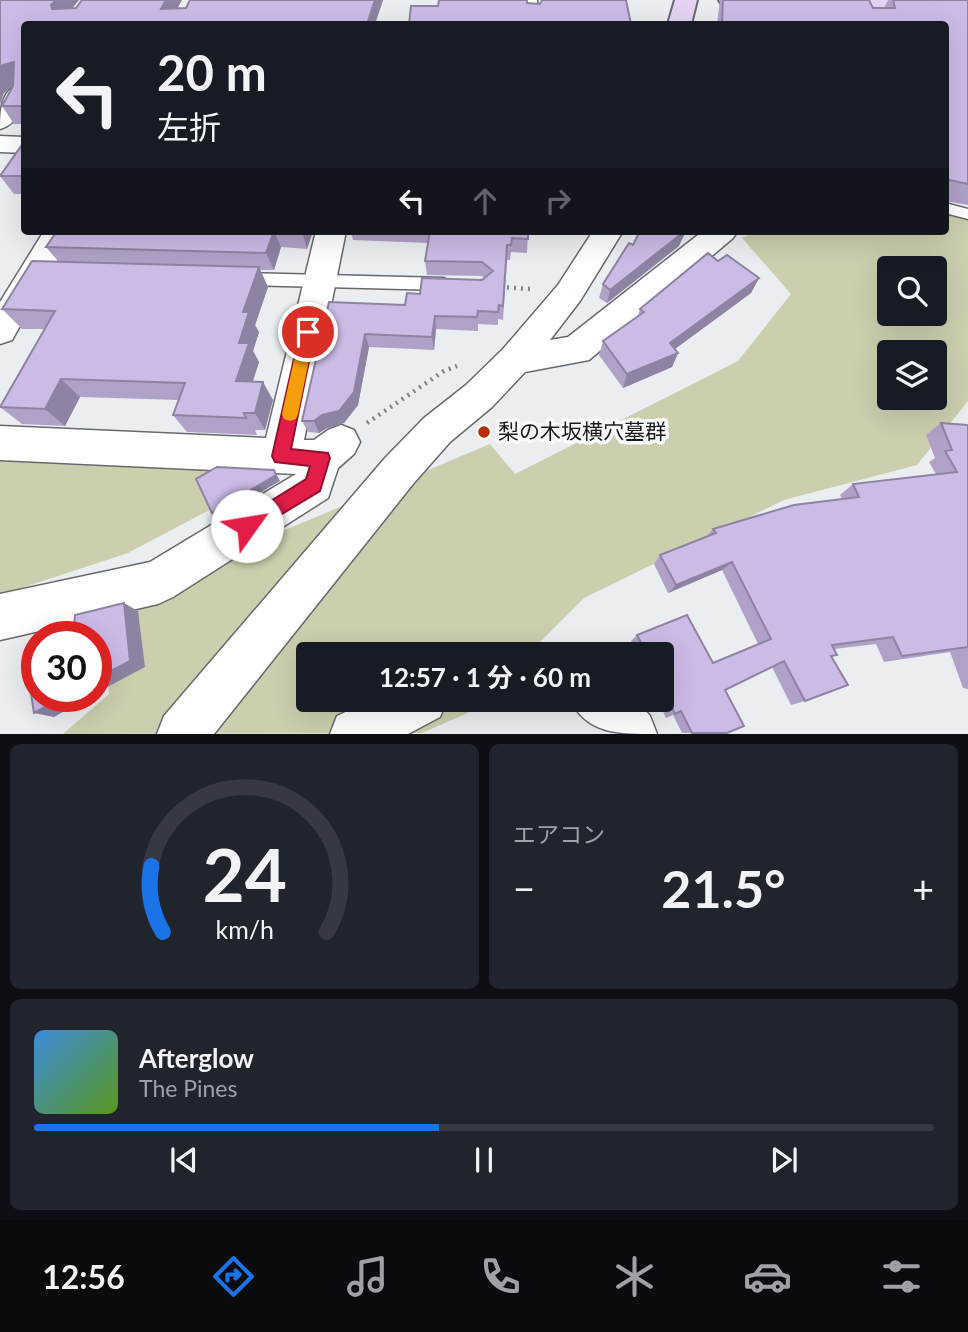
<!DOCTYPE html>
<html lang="ja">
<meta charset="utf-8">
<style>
body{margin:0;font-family:Lato,"Noto Sans JP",sans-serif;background:#20242c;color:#f1f3f6;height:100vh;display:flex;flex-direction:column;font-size:26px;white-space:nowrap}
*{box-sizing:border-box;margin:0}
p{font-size:23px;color:#9ea1a6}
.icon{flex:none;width:38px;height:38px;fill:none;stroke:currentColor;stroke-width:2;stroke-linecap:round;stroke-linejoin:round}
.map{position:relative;height:734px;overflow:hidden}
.sheet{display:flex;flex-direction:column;gap:10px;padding:10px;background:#0d0f14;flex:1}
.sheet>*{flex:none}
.top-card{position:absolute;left:21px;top:21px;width:928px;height:214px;border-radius:7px;box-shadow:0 7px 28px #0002;background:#171b24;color:#f1f3f6;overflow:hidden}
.controls{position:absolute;left:877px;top:256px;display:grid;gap:14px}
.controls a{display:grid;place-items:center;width:70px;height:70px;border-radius:7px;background:#171b24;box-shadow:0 7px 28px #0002;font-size:35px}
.speed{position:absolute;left:21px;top:621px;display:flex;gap:14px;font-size:35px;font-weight:700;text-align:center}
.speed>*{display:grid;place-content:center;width:91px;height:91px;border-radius:50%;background:#171b24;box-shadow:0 7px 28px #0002;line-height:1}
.speed .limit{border:10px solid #d22;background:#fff;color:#111}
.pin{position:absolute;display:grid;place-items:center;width:60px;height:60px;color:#fff;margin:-30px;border:4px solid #fff;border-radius:50%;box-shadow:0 2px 7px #0007}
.me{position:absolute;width:77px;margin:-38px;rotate:58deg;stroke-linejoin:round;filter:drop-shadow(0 0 5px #0008)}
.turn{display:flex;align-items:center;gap:24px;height:147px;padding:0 21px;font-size:32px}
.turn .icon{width:91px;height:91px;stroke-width:2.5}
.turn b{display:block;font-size:49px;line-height:60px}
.lanes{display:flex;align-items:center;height:66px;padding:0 21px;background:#0003;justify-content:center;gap:35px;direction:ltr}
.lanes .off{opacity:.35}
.big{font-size:52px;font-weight:700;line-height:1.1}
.sheet .card{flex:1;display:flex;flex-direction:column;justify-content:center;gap:10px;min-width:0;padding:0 24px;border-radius:10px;background:#20242c}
.sheet .dial{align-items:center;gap:0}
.dial svg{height:182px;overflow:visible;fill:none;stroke:#363941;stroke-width:7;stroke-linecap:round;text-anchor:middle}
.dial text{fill:#f1f3f6;stroke:none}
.song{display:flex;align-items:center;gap:21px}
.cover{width:84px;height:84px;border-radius:10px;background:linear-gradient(135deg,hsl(210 70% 55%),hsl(90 70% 35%))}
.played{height:7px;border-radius:4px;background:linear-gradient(90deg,#1a73e8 45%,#363941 45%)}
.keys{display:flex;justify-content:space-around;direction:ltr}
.heat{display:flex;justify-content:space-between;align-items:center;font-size:38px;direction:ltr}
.sheet .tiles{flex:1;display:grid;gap:10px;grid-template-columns:1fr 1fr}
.card:last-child{grid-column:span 2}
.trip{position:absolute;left:296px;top:642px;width:378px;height:70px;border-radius:7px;background:#171b24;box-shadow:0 7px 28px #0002;font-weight:700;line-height:70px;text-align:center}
.tabs{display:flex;height:112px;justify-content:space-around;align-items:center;background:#090b0e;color:#9ea1a6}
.tabs .icon{width:49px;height:49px}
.tabs .current{color:#1a73e8}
.tabs b{font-size:32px;color:#f1f3f6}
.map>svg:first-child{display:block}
.green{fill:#cbcfae;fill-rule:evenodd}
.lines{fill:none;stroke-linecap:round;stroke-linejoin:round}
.lane-casing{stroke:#67696c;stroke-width:3}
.street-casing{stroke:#67696c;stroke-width:3}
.secondary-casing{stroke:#67696c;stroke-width:4}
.path{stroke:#808284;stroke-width:4.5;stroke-dasharray:2 5;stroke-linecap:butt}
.lane{fill:#fff;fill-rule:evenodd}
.street{fill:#fff;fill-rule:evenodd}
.secondary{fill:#e6d3f4;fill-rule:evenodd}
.wall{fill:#afa1c7}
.shaded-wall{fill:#8e83a2}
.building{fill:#cbbbe7;stroke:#8e83a2;stroke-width:2}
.route{fill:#e11d48;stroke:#92132f;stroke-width:2}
.slow{fill:#f59e0b}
.poi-dot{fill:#b72d04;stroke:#f8fbfe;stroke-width:2.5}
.labels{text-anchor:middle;stroke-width:7;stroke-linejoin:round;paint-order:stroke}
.poi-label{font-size:21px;fill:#191a1b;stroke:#f8fbfe;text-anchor:start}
</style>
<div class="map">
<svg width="968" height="734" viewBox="0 0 968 734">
<rect width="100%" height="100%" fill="#ebeef1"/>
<g class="green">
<path d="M945,207L968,212V401L917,465L784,500L584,598L528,654H308V700H483L472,711L422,733L63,734L109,694L104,616L285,530L490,444L515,474L738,361L791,294L742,238L758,231H945ZM889,268H934V313H889ZM889,352H934V397H889Z"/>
<polygon points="0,458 236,467 247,490 128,553 0,595"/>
</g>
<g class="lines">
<defs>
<g id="lane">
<polygon points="527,0 537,0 538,24 528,24"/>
<polygon points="945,203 968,209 968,219 945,213"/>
<polygon points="241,273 444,278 452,284 444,290 241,285 233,279"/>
</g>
<g id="street">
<path d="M24,82C26,100 21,123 0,129C0,109 1,88 24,82Z"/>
<polygon points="0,136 24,137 24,153 0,152"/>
<polygon points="44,231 74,231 12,340 0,344 0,302"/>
<polygon points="316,231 346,231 304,440 314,440 328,430 341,425 354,430 360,442 354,454 338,468 328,498 173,597 158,604 0,640 0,594 150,562 296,474 0,460 0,426 266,438"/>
<polygon points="593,231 623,231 580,301 550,340 568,337 703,231 738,231 733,238 589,360 525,372 492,407 450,442 413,484 214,734 157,734 164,716 385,458 424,418 466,385 503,349 558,285"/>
<polygon points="371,700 447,700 440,717 408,734 330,734 337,716"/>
<path d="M570,700H636L650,716L657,734C617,734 588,734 570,700Z"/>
</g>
<g id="secondary">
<polygon points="675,0 697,0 691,24 668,24"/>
<polygon points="719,0 968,0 968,11 730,7 722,5"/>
</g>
</defs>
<use href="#lane" class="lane-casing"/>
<use href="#street" class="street-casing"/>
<use href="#secondary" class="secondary-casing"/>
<g class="path">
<polyline points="500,287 530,289"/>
<polyline points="367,423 444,371 457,366"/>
</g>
<use href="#lane" class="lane"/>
<use href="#street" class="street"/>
<use href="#secondary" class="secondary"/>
</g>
<g class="wall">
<polygon points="0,0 79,0 72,8 186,8 190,0 383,0 375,24 24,24 24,124 14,124 2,106 13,86 13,84 4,93"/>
<polygon points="720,0 869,0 873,8 884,8 888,0 968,0 968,205 945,201 945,24 717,24"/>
<polygon points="0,176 24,176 24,194 14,194"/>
<polygon points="57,231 313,231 307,249 281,247 274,270 260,270 268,287 255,325 259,332 253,351 259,362 253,381 273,400 265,430 255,430 257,435 187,432 173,415 179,400 80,397 65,426 22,424 0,407 44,329 22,329 2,309 58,261 46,247"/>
<polygon points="351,231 548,231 548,234 528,233 527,253 511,252 510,260 507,260 503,320 498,319 498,325 478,324 478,331 436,329 434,350 369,347 358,405 344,423 327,428 319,433 308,432 302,421 329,302 405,305 420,294 482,280 484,278 482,276 427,275 425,261 428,243 353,240"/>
<polygon points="633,245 679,246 607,303 599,298 603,284"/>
<polygon points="718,261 759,278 751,293 675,349 678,353 672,367 623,388 599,355 603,341 638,316 640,309"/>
<polygon points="941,423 968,425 968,689 963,688 950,652 884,662 876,644 834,649 837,655 832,657 805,701 791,705 772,667 725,690 727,733 682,733 673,715 666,718 658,700 662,700 662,654 637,654 631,641 637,635 713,663 758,644 722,570 668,593 654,564 660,555 706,537 713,529 842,499 840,495 853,484 936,474 929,462 935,458 926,435"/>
</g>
<g class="shaded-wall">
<polygon points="56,0 79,0 61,22 52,9 51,5"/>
<polygon points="166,0 182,0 169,24 161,9"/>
<polygon points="375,0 383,0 375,24 367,24"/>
<polygon points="14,62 15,83 4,93 0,104 0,68 3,65"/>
<polygon points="274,231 281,247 274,270 266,253"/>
<polygon points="302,231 313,231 307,249"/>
<polygon points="685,231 686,231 679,246 607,303 610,290"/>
<polygon points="259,267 268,287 255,325 259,332 253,351 259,362 247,399 236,381 239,343 243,312"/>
<polygon points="759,278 751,293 664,357 670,343"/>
<polygon points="435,316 436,329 434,350 432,337"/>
<polygon points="365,334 369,347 358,405 344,423 327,428 319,433 314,421"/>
<polygon points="678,353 672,367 623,388 627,374"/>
<polygon points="61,379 80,397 65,426 45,409"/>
<polygon points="263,382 273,400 265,430 255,413"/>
<polygon points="274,470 280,481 217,518 212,513"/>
<polygon points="732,562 722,570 668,593 676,585"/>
<polygon points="124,603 138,611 145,667 96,693 96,679"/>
<polygon points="65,696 91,696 54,717 34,713"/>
</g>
<g class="building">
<polygon points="0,0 56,0 51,5 52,9 76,8 82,0 166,0 161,9 186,8 190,0 375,0 367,24 24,24 24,106 2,106 13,86 14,62 3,65 0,68"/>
<polygon points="439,0 527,0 527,3 540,4 542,0 626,0 631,24 409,24 411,6 438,6"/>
<polygon points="723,0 869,0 873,8 895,8 893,0 968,0 968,184 945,179 945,24 722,24"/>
<polygon points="24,142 24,176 0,176"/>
<polygon points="57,231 274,231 266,253 46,247"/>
<polygon points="430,231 528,231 528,239 512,238 511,245 507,245 503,306 499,305 498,312 478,311 477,317 435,316 432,337 365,334 354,392 339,411 322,415 314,421 302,421 329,302 405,305 407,293 420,294 422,278 482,280 493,271 482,262 425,261"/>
<polygon points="640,231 685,231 610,290 603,284 629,243 633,245"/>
<polygon points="708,253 718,261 727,255 759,278 670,343 678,353 627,374 603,341 644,312 640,309"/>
<polygon points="32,261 259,267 243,312 249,312 239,343 249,343 236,381 263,382 255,413 244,413 246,418 173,415 185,383 61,379 45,409 0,407 55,311 2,309"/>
<polygon points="941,423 968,425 968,647 902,656 893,637 832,645 837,655 831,656 848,685 805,701 784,661 725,690 744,726 727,733 692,733 681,711 675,714 662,686 662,654 647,654 637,635 687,615 713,663 771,639 732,562 676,585 660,555 716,533 713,529 794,505 859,497 853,484 957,472 945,451 952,450"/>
<polygon points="217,467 274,470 276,475 212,513 196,479"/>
<polygon points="124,603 130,661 96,679 96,637 73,637 75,615"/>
<polygon points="37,669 37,696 65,696 34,713 28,674"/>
</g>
<polygon class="route" points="308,326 315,332 291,449 328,453 330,458 320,491 247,535 240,533 237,526 240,520 306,479 310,466 275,462 272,456 300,332"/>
<polygon class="slow" points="301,354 309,360 298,414 296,419 290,421 284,419 282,414 294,360"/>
<circle class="poi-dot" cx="484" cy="432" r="7"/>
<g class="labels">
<g class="poi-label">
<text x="498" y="439">梨の木坂横穴墓群</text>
</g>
</g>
</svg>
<div class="controls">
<a><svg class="icon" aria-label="search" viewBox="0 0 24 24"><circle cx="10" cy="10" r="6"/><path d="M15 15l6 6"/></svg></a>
<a><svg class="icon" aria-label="layers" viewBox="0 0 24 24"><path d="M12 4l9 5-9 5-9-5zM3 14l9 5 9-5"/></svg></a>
</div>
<div class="speed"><div class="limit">30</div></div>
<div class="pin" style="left:308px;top:332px;background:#d93025"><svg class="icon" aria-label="arrive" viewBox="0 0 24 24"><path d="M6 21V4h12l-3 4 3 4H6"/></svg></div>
<svg class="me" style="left:247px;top:526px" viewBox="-20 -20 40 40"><circle r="19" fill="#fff"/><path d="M0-13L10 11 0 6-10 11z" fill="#e11d48"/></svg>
<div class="trip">12:57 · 1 分 · 60 m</div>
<div class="top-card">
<div class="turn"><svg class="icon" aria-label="left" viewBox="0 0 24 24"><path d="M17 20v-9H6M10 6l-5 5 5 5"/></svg><div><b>20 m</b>左折</div></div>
<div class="lanes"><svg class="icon" aria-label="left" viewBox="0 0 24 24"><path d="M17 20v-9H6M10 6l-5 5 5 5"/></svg><svg class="icon off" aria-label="ahead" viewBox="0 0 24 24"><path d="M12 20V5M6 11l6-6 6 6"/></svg><svg class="icon off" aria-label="right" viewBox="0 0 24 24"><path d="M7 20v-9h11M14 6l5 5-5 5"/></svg></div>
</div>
</div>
<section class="sheet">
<div class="tiles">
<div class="card dial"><svg viewBox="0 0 100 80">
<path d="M14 69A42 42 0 1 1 86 69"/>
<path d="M14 69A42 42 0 0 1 9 40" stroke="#1a73e8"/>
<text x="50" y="56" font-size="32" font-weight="700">24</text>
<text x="50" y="72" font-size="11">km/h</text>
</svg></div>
<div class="card"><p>エアコン</p>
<div class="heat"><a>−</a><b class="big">21.5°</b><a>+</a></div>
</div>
<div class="card">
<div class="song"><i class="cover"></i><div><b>Afterglow</b><p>The Pines</p></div></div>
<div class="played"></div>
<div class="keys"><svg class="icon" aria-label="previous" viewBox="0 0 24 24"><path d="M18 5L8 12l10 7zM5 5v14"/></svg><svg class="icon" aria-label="pause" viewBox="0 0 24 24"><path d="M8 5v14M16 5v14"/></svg><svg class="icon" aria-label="next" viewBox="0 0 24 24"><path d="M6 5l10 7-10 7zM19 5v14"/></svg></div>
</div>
</div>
</section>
<nav class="tabs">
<b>12:56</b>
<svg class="icon current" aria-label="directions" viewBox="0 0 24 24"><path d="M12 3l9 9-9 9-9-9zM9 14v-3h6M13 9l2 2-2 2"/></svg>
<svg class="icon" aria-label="music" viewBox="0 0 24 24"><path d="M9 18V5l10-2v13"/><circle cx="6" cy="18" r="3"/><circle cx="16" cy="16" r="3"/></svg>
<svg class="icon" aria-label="phone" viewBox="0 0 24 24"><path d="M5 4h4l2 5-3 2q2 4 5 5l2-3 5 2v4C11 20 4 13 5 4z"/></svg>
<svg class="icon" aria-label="climate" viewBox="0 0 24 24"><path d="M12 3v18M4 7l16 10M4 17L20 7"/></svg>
<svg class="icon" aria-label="car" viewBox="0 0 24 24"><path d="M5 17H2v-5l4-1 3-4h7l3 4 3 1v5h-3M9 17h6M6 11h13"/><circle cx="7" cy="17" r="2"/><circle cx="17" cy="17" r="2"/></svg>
<svg class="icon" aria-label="filters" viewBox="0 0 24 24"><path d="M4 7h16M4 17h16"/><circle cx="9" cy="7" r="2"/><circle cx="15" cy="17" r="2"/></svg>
</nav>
